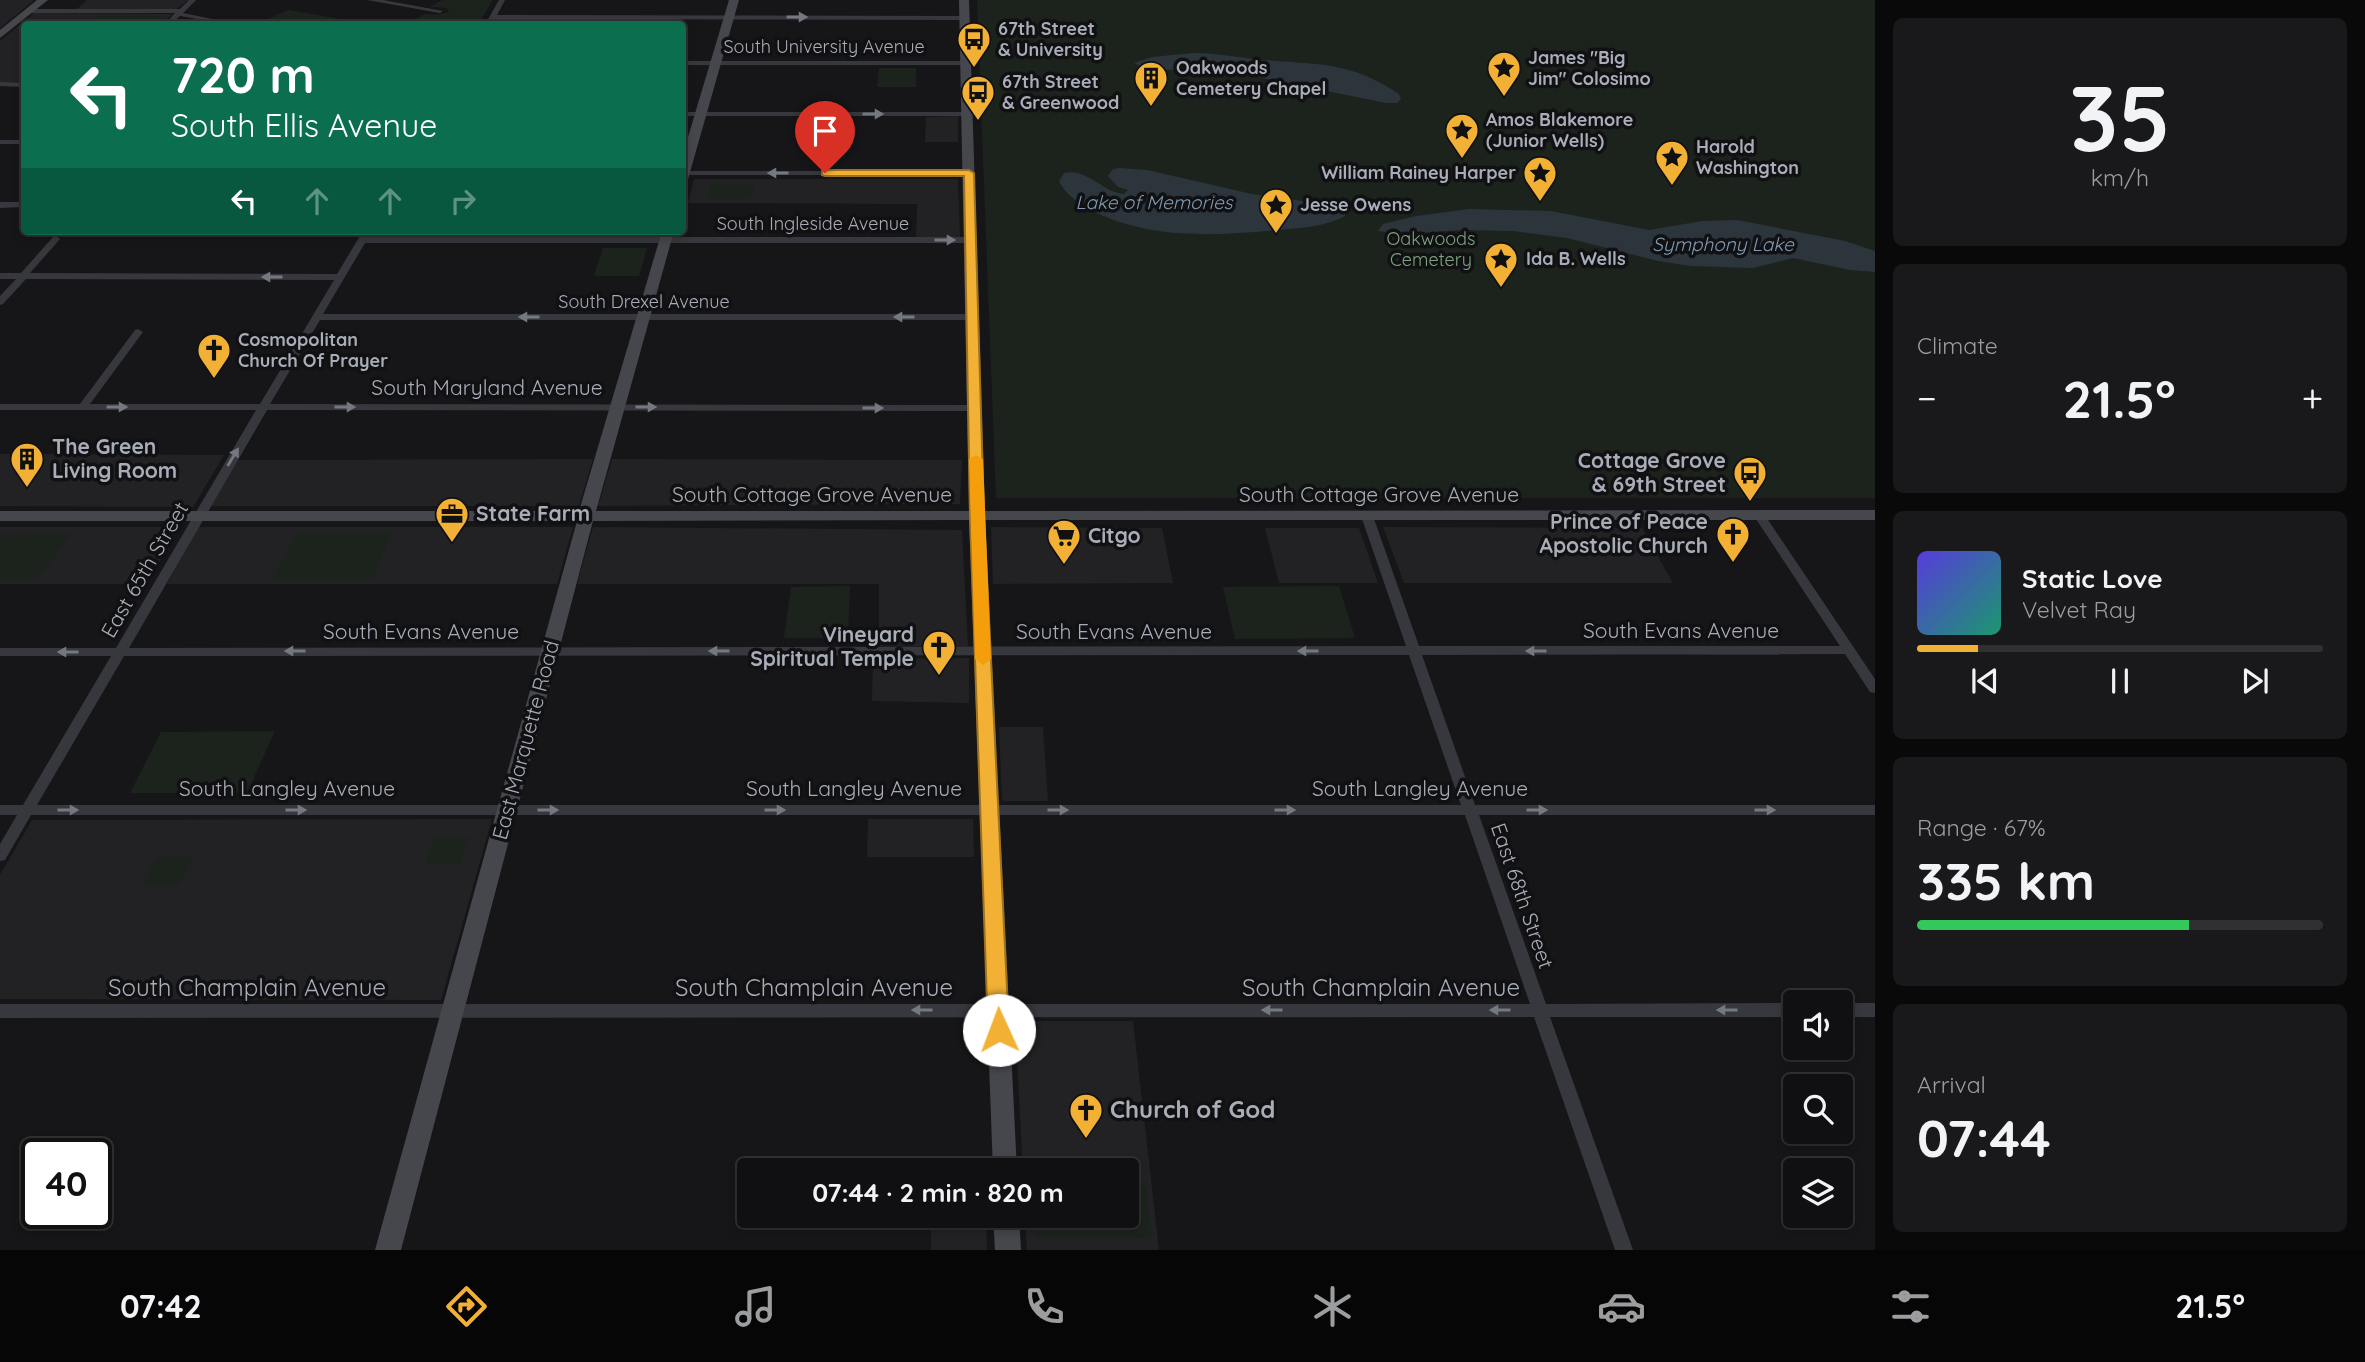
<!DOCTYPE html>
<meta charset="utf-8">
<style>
body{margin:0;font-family:Quicksand,sans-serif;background:#19191b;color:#f1f3f6;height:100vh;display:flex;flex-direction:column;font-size:26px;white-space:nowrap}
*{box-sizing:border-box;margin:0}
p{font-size:23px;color:#9c9d9f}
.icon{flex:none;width:38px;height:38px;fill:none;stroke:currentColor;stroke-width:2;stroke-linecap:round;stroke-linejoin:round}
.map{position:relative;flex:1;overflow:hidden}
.sheet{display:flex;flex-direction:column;gap:18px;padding:18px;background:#09090a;width:490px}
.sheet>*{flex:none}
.top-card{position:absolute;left:21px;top:21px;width:665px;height:214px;border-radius:7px;box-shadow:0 4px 10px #0003,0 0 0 2px #303032;background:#0b6e4f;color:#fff;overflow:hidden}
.tools{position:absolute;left:1783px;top:990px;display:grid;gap:14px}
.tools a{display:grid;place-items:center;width:70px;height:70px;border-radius:7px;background:#101012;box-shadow:0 4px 10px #0003,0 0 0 2px #303032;font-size:35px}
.speed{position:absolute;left:21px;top:1138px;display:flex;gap:14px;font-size:35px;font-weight:700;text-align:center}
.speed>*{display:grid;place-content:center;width:91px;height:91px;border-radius:50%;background:#101012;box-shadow:0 4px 10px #0003,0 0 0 2px #303032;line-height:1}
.speed .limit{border:4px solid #111;border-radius:10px;background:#fff;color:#111}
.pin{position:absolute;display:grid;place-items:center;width:60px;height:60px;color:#fff;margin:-72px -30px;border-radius:50% 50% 50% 0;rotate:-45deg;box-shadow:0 0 7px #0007}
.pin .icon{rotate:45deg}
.me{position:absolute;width:77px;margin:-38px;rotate:358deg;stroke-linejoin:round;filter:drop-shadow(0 0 5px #0008)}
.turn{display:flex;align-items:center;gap:24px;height:147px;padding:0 35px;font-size:32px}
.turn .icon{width:91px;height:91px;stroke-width:2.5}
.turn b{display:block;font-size:49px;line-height:60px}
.lanes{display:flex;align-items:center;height:66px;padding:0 35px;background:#0003;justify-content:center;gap:35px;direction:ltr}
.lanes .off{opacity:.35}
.big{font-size:52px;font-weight:700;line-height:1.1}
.sheet .tile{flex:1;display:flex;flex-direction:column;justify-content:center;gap:10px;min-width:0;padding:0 24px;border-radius:10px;background:#19191b}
.sheet .dial{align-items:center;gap:0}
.dial b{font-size:91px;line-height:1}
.song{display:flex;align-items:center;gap:21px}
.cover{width:84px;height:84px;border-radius:10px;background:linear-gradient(135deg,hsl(250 70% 55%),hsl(160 70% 35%))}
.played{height:7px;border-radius:4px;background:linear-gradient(90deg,#f2b134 15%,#303032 15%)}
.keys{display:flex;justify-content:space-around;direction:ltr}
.heat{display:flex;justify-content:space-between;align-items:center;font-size:38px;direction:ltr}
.charge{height:10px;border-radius:5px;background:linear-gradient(90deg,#34c759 67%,#303032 0)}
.trip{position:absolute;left:737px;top:1158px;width:402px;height:70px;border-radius:7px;background:#101012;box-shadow:0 4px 10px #0003,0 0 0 2px #303032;font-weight:700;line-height:70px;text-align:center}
.menu{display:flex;height:112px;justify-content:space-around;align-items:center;background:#060607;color:#9c9d9f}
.menu .icon{width:49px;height:49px}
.menu .active{color:#f2b134}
.menu b{font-size:32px;color:#f1f3f6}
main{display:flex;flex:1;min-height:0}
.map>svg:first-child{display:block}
.built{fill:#222225}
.green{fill:#1c231d}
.water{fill:#2c353c}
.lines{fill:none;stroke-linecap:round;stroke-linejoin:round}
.street{fill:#37383d;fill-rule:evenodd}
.secondary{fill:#45474d;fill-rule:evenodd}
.oneway{fill:#757881}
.route{fill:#f2b134;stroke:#9d7322;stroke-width:2}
.slow{fill:#f59e0b}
.labels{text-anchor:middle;stroke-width:7;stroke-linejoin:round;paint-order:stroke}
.far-poi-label{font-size:18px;font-weight:bold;fill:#a8adb8;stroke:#111113;text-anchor:start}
.far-street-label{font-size:18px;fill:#a8adb8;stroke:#111113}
.far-park-label{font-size:18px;fill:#7fa381;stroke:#111113}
.far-water-label{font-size:19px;font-style:italic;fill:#7f9bb3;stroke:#111113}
.street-label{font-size:21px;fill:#a8adb8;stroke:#111113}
.poi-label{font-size:21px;font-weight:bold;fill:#a8adb8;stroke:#111113;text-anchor:start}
.near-street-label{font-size:24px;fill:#a8adb8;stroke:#111113}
.near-poi-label{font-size:24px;font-weight:bold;fill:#a8adb8;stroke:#111113;text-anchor:start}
</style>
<main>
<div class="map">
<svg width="1875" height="1250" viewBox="0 0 1875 1250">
<rect width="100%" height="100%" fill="#161618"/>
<g class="built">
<polygon points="0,0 34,0 0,28"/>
<polygon points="87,0 188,0 176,9 77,9"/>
<polygon points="34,13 170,14 172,15 162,24 24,24 24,83 0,83 0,41"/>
<polygon points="958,116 958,142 925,142 926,117"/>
<polygon points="694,179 958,179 960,237 916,237 917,204 688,203"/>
<polygon points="0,454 55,454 224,455 193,507 0,506"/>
<polygon points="593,459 579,506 210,506 238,460"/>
<polygon points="612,459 962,460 960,504 598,506"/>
<polygon points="0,527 180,527 146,584 0,584"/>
<polygon points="198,527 573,527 557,584 167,584"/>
<polygon points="593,527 962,530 968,646 879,646 879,584 577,584"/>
<polygon points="991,527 1162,528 1173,583 993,584"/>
<polygon points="1383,527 1642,528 1673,583 1404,583"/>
<polygon points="1265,528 1359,528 1378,583 1279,583"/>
<polygon points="969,658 969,703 872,701 873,659"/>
<polygon points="999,727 1043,727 1048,801 1002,801"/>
<polygon points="492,819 441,1000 0,999 0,875 32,820"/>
<polygon points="868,819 973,819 974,857 867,857"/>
<polygon points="1015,1021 1133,1021 1159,1250 1027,1250 1025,1216 1127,1216 1127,1171 1023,1171"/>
<polygon points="931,1216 986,1216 987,1250 931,1250"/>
</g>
<g class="green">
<polygon points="442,0 493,0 478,24 406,24 425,14 436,15 449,12 447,8 430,7"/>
<polygon points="977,0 1875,0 1875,498 996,498"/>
<polygon points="288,10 370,24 257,24"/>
<polygon points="96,16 165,16 155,24 87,24"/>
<polygon points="879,68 916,68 916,87 877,87"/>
<polygon points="711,184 754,184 751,199 707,199"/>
<polygon points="603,248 647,248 639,276 594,276"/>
<polygon points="71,534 39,579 0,579 0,535"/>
<polygon points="295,534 391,534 373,579 272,579"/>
<polygon points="850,586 848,638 784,638 791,587"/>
<polygon points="1339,586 1355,638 1235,639 1223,587"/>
<polygon points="275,731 247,793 130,793 161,732"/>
<polygon points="434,837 469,837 461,863 425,864"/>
<polygon points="156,857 194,857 180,886 142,886"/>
<polygon points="1127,1183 1146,1183 1152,1238 1036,1238 1035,1216 1127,1216"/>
</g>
<g class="water">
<path d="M1193,53C1219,53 1239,58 1264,60C1319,65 1350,61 1399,94L1401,99L1397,103H1386L1257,77L1210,71L1145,69L1134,63L1152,57Z"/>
<path d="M1119,168L1147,170L1252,194L1339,206L1345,212V216C1325,227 1300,228 1277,230C1213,236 1148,240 1089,209C1077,202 1065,194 1059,181L1064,173C1088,168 1101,192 1124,194L1128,190L1118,187L1108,176L1113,169Z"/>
<polygon points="1469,209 1551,211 1649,230 1702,221 1737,220 1845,241 1875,251 1875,272 1850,270 1793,258 1753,268 1691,266 1658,261 1567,238 1513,231 1462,230 1402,234 1378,231 1383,224 1416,216"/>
</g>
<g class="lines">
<g class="street">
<polygon points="189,0 196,0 183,13 237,24 225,24 180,16 171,24 165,24 175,13 29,13 26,11 29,9 180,9"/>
<polygon points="367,0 383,0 443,11 440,13"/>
<polygon points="499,0 505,0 497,15 965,16 968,18 965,20 495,19 492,22 488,22 487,21"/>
<polygon points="682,61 966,61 970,63 966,65 682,65"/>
<polygon points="0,82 24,83 24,87 0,86"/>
<polygon points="682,112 967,112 971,114 967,116 682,116"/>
<rect x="0" y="140" width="24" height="4"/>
<polygon points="682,171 969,171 973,173 969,175 682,175"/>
<polygon points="0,202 24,202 24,207 0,208"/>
<path d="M363,231H371L368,237H970L974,240L970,243H365L323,314H972L977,317L972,320H320L270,404L974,405L979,408L974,411L267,410L129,648L1406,646L1361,516L1367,513L1373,516L1419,646H1840L1754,516L1760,513L1764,514L1875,679V693L1870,692L1845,654L1422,655L1475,805H1875V815H1479L1546,1004L1796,1003V1017H1550L1633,1250H1615L1534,1017L0,1018V1004H1530L1465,815H31L5,860L0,861V844L17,815H0V805H23L111,656H0V648H116L256,410H0V404H80L135,330L138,329L143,332L90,404H260L334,280L26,279L3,304L0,305V296L16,279H0V273H21L53,237L56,236L60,239L30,273L337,274ZM1409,655L1461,805H37L124,656Z"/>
<rect x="1841" y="1003" width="34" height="14"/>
</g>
<g class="secondary">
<polygon points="37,0 48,0 0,38 0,30"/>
<polygon points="729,0 739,0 688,179 682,182 682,157"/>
<polygon points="959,0 969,0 985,511 1875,510 1875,520 985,520 1017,1171 993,1171 969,520 593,521 401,1250 375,1250 577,521 0,521 0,511 579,511 662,231 674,231 596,511 969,511"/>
<polygon points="993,1216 1019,1216 1021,1250 995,1250"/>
</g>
</g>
<defs><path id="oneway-solid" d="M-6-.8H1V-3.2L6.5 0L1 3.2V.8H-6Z" transform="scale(1.75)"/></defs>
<g class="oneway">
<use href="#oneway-solid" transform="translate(797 17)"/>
<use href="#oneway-solid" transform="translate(873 114)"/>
<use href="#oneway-solid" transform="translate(778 173) rotate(180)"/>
<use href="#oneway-solid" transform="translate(945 240)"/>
<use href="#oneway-solid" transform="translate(272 277) rotate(-180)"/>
<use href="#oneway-solid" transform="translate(529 317) rotate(-180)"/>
<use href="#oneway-solid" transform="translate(904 317) rotate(180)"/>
<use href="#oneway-solid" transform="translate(117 407)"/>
<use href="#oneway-solid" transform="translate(345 407)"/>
<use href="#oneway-solid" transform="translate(646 407)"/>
<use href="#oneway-solid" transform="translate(873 408)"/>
<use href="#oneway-solid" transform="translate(233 457) rotate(-59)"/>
<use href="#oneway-solid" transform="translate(295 651) rotate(180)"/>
<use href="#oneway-solid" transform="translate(719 651) rotate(180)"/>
<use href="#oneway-solid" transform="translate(1308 651) rotate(180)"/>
<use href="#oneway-solid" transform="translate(1536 651) rotate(180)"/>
<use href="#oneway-solid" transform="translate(68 652) rotate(180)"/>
<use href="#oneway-solid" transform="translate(68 810)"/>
<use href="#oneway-solid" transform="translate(296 810)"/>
<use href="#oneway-solid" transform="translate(548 810)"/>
<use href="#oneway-solid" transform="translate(775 810)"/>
<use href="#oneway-solid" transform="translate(1058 810)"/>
<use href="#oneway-solid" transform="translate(1285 810)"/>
<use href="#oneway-solid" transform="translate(1537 810)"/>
<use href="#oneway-solid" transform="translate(1765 810)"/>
<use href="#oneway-solid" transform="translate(922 1010) rotate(180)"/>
<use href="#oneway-solid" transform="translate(1272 1010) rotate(180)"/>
<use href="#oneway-solid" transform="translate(1500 1010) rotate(-180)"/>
<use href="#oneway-solid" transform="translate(1727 1010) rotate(180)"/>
</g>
<polygon class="route" points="822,170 969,170 974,173 984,516 1009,1030 1006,1036 999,1038 991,1036 988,1030 970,516 964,176 825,176 822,175"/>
<polygon class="slow" points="976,455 983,459 991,659 983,665 975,659 969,459"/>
<defs>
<symbol id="bus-pin" viewBox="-11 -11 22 30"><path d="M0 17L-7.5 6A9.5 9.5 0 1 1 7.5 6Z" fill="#f2b134" stroke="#111113"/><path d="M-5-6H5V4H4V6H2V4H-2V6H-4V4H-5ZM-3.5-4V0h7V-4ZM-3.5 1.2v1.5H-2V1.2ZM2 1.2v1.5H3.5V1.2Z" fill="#111"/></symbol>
<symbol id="sight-pin" viewBox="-11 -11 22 30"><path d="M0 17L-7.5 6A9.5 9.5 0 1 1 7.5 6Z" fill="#f2b134" stroke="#111113"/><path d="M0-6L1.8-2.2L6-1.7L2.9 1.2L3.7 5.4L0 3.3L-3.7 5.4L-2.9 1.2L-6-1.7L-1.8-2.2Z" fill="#111"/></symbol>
<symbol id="building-pin" viewBox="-11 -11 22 30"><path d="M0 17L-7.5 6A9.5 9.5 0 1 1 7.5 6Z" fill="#f2b134" stroke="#111113"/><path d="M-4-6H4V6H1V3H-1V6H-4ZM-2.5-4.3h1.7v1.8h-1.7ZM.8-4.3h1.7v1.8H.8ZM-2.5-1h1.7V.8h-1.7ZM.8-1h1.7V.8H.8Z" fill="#111"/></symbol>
<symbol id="church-pin" viewBox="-11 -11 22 30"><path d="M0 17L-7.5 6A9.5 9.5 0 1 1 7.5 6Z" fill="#f2b134" stroke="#111113"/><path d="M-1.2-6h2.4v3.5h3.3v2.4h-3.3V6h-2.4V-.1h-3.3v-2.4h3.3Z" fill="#111"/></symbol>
<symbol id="office-pin" viewBox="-11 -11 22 30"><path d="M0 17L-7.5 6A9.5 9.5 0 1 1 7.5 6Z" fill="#f2b134" stroke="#111113"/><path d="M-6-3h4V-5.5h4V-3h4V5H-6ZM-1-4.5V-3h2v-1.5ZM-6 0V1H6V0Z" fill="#111"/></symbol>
<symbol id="supermarket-pin" viewBox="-11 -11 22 30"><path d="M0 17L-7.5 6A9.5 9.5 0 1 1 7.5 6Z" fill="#f2b134" stroke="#111113"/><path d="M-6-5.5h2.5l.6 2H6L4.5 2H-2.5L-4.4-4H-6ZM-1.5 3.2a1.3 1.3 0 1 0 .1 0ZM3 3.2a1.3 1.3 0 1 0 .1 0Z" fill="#111"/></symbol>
</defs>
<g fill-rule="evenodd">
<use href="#bus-pin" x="955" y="20" width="38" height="52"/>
<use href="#sight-pin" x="1485" y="49" width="38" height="52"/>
<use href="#building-pin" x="1132" y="59" width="38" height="52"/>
<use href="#bus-pin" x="959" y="73" width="38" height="52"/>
<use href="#sight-pin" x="1443" y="111" width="38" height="52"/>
<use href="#sight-pin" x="1653" y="138" width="38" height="52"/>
<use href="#sight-pin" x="1521" y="154" width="38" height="52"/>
<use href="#sight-pin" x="1257" y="186" width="38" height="52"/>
<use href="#sight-pin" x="1482" y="240" width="38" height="52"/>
<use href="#church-pin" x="195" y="331" width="38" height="52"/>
<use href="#building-pin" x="8" y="440" width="38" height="52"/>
<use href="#bus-pin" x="1731" y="454" width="38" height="52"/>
<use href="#office-pin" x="433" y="495" width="38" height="52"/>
<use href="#church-pin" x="1714" y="515" width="38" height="52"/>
<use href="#supermarket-pin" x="1045" y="517" width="38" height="52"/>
<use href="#church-pin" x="920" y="628" width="38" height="52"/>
<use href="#church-pin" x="1067" y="1091" width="38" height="52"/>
</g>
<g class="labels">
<g class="far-poi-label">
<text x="998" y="35">67th Street<tspan x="998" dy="21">&amp; University</tspan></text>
<text x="1528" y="64">James "Big<tspan x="1528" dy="21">Jim" Colosimo</tspan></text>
<text x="1176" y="74">Oakwoods<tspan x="1176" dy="21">Cemetery Chapel</tspan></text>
<text x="1002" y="88">67th Street<tspan x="1002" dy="21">&amp; Greenwood</tspan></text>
<text x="1486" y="126">Amos Blakemore<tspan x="1486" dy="21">(Junior Wells)</tspan></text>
<text x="1696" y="153">Harold<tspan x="1696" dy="21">Washington</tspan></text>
<text x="1516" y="179" text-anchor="end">William Rainey Harper</text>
<text x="1300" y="211">Jesse Owens</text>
<text x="1526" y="265">Ida B. Wells</text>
<text x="238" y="346">Cosmopolitan<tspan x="238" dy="21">Church Of Prayer</tspan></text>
</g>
<g class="far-street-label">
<text x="824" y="53">South University Avenue</text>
<text x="813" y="230">South Ingleside Avenue</text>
<text x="644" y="308">South Drexel Avenue</text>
</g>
<g class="far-park-label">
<text x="1431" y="245">Oakwoods<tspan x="1431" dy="21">Cemetery</tspan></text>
</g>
<g class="far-water-label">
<text x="1154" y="209">Lake of Memories</text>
<text x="1723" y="251">Symphony Lake</text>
</g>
<g class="street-label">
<text x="487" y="395">South Maryland Avenue</text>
<text x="812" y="502">South Cottage Grove Avenue</text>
<text x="1379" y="502">South Cottage Grove Avenue</text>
<text transform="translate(145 570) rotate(-60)" y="7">East 65th Street</text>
<text x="1681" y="638">South Evans Avenue</text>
<text x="421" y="639">South Evans Avenue</text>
<text x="1114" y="639">South Evans Avenue</text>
<text transform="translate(526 740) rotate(-75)" y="7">East Marquette Road</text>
<text x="287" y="796">South Langley Avenue</text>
<text x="854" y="796">South Langley Avenue</text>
<text x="1420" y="796">South Langley Avenue</text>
<text transform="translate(1522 896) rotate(71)" y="7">East 68th Street</text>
</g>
<g class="poi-label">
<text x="52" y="454">The Green<tspan x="52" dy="24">Living Room</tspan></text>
<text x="1726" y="468" text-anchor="end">Cottage Grove<tspan x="1726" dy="24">&amp; 69th Street</tspan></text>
<text x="476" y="521">State Farm</text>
<text x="1708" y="529" text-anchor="end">Prince of Peace<tspan x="1708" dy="24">Apostolic Church</tspan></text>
<text x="1088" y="543">Citgo</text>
<text x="914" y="642" text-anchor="end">Vineyard<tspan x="914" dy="24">Spiritual Temple</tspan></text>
</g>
<g class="near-street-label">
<text x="247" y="996">South Champlain Avenue</text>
<text x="814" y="996">South Champlain Avenue</text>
<text x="1381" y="996">South Champlain Avenue</text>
</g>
<g class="near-poi-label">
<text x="1110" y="1118">Church of God</text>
</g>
</g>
</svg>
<div class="tools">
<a><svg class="icon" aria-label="sound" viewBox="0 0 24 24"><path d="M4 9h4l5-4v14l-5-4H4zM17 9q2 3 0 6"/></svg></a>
<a><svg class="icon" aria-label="search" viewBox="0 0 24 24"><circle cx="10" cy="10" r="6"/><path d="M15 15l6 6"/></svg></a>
<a><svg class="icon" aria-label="layers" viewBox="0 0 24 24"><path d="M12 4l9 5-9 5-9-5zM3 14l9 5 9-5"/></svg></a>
</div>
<div class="speed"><div class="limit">40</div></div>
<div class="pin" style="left:825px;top:173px;background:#d93025"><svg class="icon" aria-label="arrive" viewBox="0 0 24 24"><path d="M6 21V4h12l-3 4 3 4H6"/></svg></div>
<svg class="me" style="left:999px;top:1030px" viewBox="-20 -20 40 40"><circle r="19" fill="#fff"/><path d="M0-13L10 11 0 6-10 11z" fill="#f2b134"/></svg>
<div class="trip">07:44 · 2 min · 820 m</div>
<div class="top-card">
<div class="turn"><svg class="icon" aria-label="left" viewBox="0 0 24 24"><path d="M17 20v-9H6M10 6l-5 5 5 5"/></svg><div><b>720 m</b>South Ellis Avenue</div></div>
<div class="lanes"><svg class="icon" aria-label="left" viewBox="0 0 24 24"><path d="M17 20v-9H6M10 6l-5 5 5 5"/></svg><svg class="icon off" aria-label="ahead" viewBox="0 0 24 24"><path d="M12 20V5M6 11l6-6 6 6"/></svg><svg class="icon off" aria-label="ahead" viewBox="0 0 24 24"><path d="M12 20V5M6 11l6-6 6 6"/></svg><svg class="icon off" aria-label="right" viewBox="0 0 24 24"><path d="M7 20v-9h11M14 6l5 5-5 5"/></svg></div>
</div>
</div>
<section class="sheet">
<div class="tile dial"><b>35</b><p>km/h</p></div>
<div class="tile"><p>Climate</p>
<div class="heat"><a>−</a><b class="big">21.5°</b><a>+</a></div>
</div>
<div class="tile">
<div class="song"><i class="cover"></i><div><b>Static Love</b><p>Velvet Ray</p></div></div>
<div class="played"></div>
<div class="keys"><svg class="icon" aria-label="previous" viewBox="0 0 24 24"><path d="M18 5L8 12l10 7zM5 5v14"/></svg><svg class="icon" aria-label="pause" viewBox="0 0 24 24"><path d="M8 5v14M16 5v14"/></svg><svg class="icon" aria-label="next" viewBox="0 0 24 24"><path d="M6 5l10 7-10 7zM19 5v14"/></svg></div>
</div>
<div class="tile"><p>Range · 67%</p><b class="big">335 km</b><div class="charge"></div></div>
<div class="tile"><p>Arrival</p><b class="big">07:44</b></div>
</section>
</main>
<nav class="menu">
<b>07:42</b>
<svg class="icon active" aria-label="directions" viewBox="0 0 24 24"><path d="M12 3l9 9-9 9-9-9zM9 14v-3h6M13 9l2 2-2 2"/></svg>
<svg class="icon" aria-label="music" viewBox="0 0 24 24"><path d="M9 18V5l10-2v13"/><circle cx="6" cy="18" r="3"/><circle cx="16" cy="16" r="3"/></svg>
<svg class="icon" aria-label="phone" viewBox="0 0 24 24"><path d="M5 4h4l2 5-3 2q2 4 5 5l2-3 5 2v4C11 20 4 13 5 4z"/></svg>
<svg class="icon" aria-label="climate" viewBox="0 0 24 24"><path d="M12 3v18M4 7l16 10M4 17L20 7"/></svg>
<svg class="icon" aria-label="car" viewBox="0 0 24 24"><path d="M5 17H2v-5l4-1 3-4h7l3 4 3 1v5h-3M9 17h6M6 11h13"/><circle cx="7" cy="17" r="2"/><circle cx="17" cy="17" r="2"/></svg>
<svg class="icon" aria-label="filters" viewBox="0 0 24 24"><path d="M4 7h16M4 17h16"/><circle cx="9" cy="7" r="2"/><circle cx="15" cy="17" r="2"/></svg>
<b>21.5°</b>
</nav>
